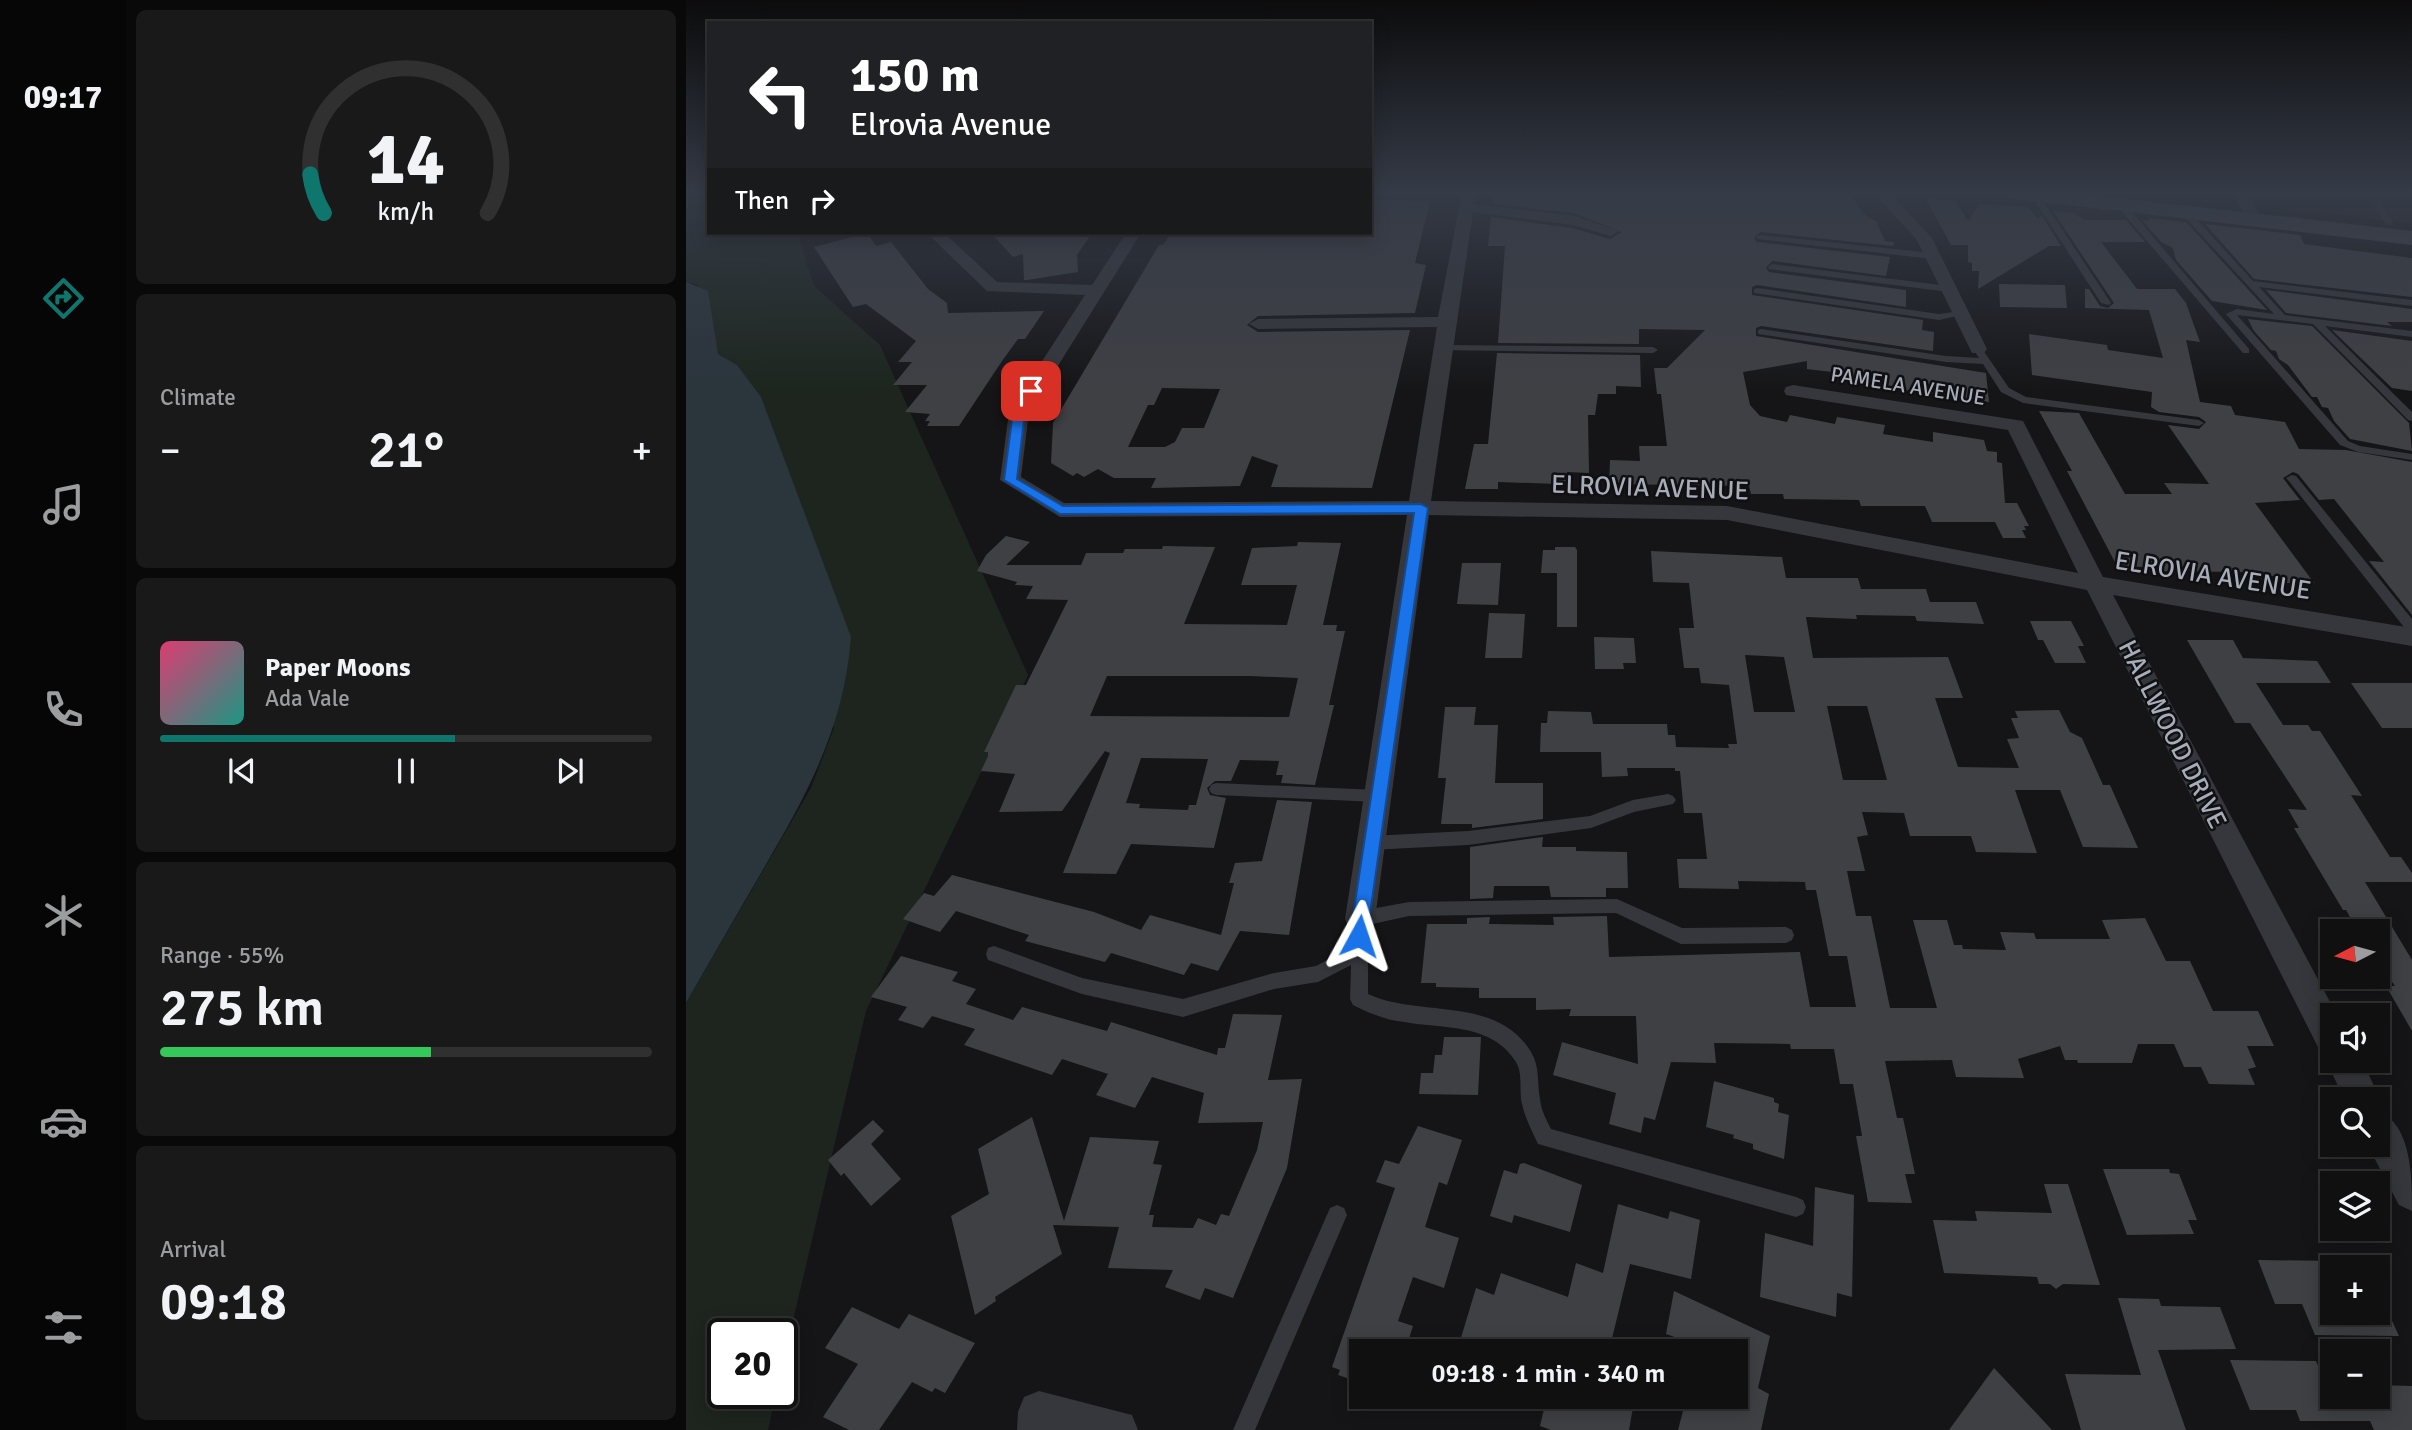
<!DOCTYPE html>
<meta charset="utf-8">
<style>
body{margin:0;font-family:Signika,sans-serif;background:#19191a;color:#f1f3f6;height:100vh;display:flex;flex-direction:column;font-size:26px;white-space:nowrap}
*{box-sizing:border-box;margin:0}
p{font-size:23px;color:#9c9d9f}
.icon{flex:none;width:38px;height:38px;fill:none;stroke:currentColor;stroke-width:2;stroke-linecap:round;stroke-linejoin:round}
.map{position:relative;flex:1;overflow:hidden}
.panel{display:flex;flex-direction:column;gap:10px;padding:10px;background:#090909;width:560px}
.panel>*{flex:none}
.hud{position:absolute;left:21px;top:21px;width:665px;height:214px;border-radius:0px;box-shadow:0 4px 18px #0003,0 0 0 2px #303031;background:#202124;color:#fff;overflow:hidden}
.needle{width:46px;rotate:264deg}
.buttons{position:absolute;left:1634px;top:919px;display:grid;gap:14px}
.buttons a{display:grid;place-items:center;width:70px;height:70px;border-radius:0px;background:#101011;box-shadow:0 4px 18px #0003,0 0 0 2px #303031;font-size:35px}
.speed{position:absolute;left:21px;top:1318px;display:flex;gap:14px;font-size:35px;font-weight:700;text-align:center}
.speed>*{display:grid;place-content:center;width:91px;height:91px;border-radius:50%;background:#101011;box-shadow:0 4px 18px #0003,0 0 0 2px #303031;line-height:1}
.speed .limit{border:4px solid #111;border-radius:10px;background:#fff;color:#111}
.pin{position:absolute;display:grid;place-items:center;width:60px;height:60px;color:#fff;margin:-30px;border-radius:14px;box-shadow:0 4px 10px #0006}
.me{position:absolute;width:77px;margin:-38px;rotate:5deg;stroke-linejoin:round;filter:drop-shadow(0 0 5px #0008)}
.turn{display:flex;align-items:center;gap:24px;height:147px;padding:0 28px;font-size:32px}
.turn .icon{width:91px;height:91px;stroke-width:2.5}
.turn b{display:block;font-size:49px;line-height:60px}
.then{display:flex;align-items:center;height:66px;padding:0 28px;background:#0003;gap:14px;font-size:26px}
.big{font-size:52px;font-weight:600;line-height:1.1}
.panel .widget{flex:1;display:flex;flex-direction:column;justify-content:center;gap:10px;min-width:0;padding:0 24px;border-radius:10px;background:#19191a}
.panel .dial{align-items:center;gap:0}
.dial svg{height:182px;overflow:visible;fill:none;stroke:#303031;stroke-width:7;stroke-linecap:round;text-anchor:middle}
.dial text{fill:#f1f3f6;stroke:none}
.song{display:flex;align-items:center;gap:21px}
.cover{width:84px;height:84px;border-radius:10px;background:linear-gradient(135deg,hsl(340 70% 55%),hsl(170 70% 35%))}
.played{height:7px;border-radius:4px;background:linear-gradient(90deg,#0f766e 60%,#303031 60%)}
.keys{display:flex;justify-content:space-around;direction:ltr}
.heat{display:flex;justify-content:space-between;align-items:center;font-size:38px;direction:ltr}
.charge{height:10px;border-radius:5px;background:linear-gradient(90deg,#34c759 55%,#303031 0)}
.trip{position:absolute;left:663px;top:1339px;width:399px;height:70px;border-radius:0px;background:#101011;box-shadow:0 4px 18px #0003,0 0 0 2px #303031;font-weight:600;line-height:70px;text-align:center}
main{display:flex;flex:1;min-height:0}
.dock{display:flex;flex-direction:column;width:126px;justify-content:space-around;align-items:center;background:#060607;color:#9c9d9f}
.dock .icon{width:49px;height:49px}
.dock .current{color:#0f766e}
.dock b{font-size:32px;color:#f1f3f6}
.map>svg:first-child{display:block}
.built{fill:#212124}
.green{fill:#1d251e}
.water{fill:#2b353c}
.building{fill:#3f4044;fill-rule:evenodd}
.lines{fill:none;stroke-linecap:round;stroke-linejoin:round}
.service{fill:#36373c;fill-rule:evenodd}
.minor{fill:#36373c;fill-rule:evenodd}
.secondary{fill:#44464c;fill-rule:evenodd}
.route{fill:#1a73e8;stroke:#114b97;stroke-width:2}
.labels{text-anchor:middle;stroke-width:5;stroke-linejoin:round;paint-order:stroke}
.far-street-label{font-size:21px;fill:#a6acb8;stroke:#101012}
.street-label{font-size:26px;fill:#a6acb8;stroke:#101012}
</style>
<main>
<nav class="dock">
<b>09:17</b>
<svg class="icon current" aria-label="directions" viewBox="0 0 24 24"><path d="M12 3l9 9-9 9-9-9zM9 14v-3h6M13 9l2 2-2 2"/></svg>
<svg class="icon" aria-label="music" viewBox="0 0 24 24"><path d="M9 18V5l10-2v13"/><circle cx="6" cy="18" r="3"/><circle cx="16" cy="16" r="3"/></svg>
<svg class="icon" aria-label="phone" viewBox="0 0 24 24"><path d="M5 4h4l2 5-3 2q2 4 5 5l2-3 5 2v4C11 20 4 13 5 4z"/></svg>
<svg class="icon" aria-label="climate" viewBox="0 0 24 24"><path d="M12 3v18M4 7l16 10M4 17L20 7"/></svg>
<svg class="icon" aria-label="car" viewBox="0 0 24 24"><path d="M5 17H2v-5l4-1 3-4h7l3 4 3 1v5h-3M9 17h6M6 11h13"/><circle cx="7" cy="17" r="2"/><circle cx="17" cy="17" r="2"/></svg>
<svg class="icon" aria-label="filters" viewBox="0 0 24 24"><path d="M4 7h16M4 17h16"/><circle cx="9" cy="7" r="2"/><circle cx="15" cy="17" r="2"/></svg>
</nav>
<section class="panel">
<div class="widget dial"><svg viewBox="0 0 100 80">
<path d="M14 69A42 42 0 1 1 86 69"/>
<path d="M14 69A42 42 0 0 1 8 52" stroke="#0f766e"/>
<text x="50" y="56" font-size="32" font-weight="700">14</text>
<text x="50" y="72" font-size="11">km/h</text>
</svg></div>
<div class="widget"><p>Climate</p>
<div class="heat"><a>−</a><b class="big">21°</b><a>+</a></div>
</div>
<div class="widget">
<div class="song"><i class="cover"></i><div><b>Paper Moons</b><p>Ada Vale</p></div></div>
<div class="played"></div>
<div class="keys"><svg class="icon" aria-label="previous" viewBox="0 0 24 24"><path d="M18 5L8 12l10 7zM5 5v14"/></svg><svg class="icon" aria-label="pause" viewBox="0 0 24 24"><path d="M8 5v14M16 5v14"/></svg><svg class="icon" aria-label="next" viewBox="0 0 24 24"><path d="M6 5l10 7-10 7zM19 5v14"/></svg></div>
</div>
<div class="widget"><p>Range · 55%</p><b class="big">275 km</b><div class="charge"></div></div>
<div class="widget"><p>Arrival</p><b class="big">09:18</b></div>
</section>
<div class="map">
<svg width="1726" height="1430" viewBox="0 0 1726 1430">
<rect width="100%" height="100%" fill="#151517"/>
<polygon class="built" points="1561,193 1726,193 1726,223 1566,206"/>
<polygon class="green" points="0,193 23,193 23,233 111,233 128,286 194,345 342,675 180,1011 96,1367 96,1334 37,1334 37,1393 90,1393 82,1430 0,1430 0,1003 125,788 148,728 51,365 32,354 12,285 0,282"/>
<path class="water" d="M0,282L22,291L32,354L51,365L75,397L165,637C158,729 120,796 75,873C50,916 25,959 0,1003Z"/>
<g class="building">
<polygon points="808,193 1163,193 1179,215 1190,221 1199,241 1208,242 1207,246 1074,232 1068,238 1071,242 1204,257 1200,276 1086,261 1080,268 1083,272 1220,290 1220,307 1071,285 1066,287 1066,295 1237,320 1236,330 1248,332 1247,351 1075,326 1070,328 1070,336 1300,373 1303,402 1157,381 1157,377 1146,375 1146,372 1121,369 1121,361 1057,372 1064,405 1074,416 1101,422 1104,415 1149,424 1151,417 1199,425 1197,434 1247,442 1247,432 1298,440 1301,451 1311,452 1311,462 1316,463 1319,503 1331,503 1343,526 1338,526 1340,530 1336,530 1340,538 1317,538 1309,522 1246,522 1239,506 1175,506 1173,500 1098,499 1097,494 1065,494 1063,486 923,484 924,460 954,461 953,446 981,446 975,394 971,394 968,368 981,368 1019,330 953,329 953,344 812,343 819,246 802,246 805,217 886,228 924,239 936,232 888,213 807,204"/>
<polygon points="1240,199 1269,200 1282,221 1294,204 1343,207 1351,218 1356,216 1375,246 1363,246 1292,289 1293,271 1286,271 1286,263 1282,262 1282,245 1265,245"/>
<path d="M684,200L744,201L729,263L740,265L729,313L572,316L561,325L572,332L724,330L686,488L585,487L592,465L566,456L554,486L465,488L470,478H428L412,469L398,477L391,473L387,476L365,463L367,423L473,245H477L483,236H494L496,233H684ZM476,388L534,389L518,428H496L489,442L479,447H442L462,405H468Z"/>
<polygon points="1367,211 1388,213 1398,220 1440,220 1459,242 1415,242 1451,289 1489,289 1500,303 1514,342 1500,340 1514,402 1545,406 1549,415 1599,422 1613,449 1660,450 1726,462 1726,615 1683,561 1698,562 1648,499 1633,500 1612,474 1607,472 1597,478 1614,500 1569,503 1628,583 1594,583 1589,576 1562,576 1556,572 1459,571 1457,567 1431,566 1381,471 1386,471 1353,411 1393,413 1439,494 1486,494 1478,483 1523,484 1482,425 1513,429 1520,422 1513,417 1473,412 1465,407 1466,392 1346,375 1343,334 1421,345 1422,350 1477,358 1463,310 1399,308 1399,289 1403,289 1414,306 1422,308 1428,303"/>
<polygon points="1462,218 1500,222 1581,310 1526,301 1490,260 1487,248 1475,242 1456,220 1463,221"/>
<polygon points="1519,224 1614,235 1618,244 1726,258 1726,297 1568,279"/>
<polygon points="181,233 190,246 205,242 242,289 261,303 262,313 358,311 339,339 332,339 316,361 273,426 241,426 244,421 239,421 244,414 219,412 241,385 207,385 226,362 212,362 230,341 180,304 167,307 128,247"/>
<polygon points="305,233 406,233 391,255 392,272 341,280 338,280 337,254 327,257"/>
<polygon points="1313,284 1379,285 1381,308 1314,307"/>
<polygon points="1580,290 1726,309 1726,322 1701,322 1706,326 1600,313"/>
<polygon points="1562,319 1626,326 1723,423 1726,451 1664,439 1648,421 1642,408 1636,407 1631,397 1626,397 1602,365 1593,359 1590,351 1585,350 1568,331"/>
<polygon points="1646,330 1726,341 1726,391 1706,388"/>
<polygon points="811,353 954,355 955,387 930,386 930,394 912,394 909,415 902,415 903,473 881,472 880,481 872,481 872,484 812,482 812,489 779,489 788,444 802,444"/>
<path d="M320,536L344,542L320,565H395L400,553H437L439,549H476L477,546L529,547L498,624L601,625L611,585H555L566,548L611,546L612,542L655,543L637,625H651L650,631H659L643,705H648L629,785L595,783L597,775H590L593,761L554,760L545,781H529L521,788L524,795L540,798L528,848L445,844L430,874L377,873L424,753L419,751L376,811L313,812L329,774L295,771L302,756V752H298L330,685H340L382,600L340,599L347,586L329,585L331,582L291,571L300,555ZM421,676H564L612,678L603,717L404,716ZM455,758L522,759L510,805H503L502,810L453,808L454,804L440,803Z"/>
<polygon points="869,547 889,547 891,550 891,627 871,627 871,573 855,573 857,550 869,550"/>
<path d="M965,551L1096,557L1100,578H1172L1175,589H1240L1244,602H1290L1298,624L1231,621L1229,616L1170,615L1171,619L1120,617L1127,658L1262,657L1277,698H1249L1272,767L1333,768L1321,739L1333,738L1325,718H1332L1329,711L1373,710L1384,732L1396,738L1417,785H1424L1452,848L1397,847L1374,790H1329L1351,853L1290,852L1285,836H1224L1218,813L1176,812L1182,835L1171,837L1179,871H1161L1170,916H1185L1204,1008H1251L1227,920H1261L1268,945H1276L1277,949L1320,950L1314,932L1348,933L1350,939H1424L1416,920L1459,918L1480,961H1504L1527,1011H1572L1588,1046H1561L1570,1067L1562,1069L1569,1085L1523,1084L1515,1067H1498L1488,1044H1452L1446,1063H1392L1391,1060H1379L1374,1046L1332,1059L1338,1078L1270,1077L1266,1060L1199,1061L1211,1118H1217L1229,1174H1219L1226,1203L1182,1202L1170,1136H1176L1167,1084H1154L1148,1049H1105L1104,1044L1028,1043L1030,1063L985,1062L969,1120L958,1117L955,1133L923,1124L930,1093L867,1075L876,1042L952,1064L950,1016H883L885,1009L850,1010V998H793V988L750,987V983H735L741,924H781V918L804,917L803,924L868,925L867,917L921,916L923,957L1114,952L1124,1007H1170L1161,956H1143L1130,890H1120L1119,882L1052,881L1053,889L993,888L991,859H1021L1016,813H998L994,771H989V768H941L942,776L916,777L915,752H854L855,723H861L862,711L905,712L907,724H981L982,735H989L990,747L1043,748L1042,744H1051L1043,685L1015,683L1013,668H998L993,628H1008L1003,583L967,582ZM1059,655L1098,657L1109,712H1068ZM1141,706H1181L1201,780H1157Z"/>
<polygon points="776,563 815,563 812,605 771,604"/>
<polygon points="803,613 839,614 836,658 799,658"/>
<polygon points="1344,621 1385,621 1398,646 1392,646 1400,663 1369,663 1357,640 1352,640"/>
<polygon points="908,637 948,638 950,663 937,663 938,669 909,669"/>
<polygon points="1501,640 1547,640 1557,658 1631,661 1645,683 1570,683 1597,725 1622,725 1626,731 1634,731 1676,796 1665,795 1704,857 1715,857 1726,873 1726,882 1679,882 1726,960 1726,1031 1700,986 1709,986 1692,962 1692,931 1672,931 1660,910 1657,910 1608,828 1613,828 1602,809 1621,810 1564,723 1549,723"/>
<polygon points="1665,683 1726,683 1726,728 1696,728"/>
<polygon points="759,707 790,707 788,725 812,725 809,783 857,783 857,819 786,828 786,824 755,824 760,778 752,778"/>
<polygon points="591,800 626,802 603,935 554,931 532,971 505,963 498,975 425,953 419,962 339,941 343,935 270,911 254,932 217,919 238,893 248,896 266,875 408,912 455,930 464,915 535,935 548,883 543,883 549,863 576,861"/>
<polygon points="857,837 856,847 890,847 890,851 941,852 942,888 920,888 920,897 865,897 863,886 808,886 807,898 784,899 784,847"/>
<polygon points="215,956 272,972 266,981 290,989 280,1004 327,1020 336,1007 421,1031 425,1022 531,1055 532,1048 539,1048 547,1014 596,1015 582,1080 616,1079 601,1168 547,1298 519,1288 514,1300 479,1287 487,1270 422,1268 433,1227 367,1225 376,1254 309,1297 310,1301 289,1315 265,1216 303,1194 292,1149 346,1117 378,1221 404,1137 473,1141 467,1164 476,1165 463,1215 468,1215 466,1227 507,1228 512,1218 530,1225 535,1214 543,1216 571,1150 577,1122 512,1123 518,1093 466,1077 449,1108 410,1095 422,1074 376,1059 366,1075 278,1045 289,1029 246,1016 237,1028 212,1020 221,1007 185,997"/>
<polygon points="758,1037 795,1037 792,1095 733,1094 735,1073 747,1073 749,1055 756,1055"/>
<polygon points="1028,1081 1088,1098 1088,1102 1093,1104 1092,1112 1103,1115 1098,1159 1067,1149 1067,1144 1047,1138 1048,1135 1020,1127"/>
<polygon points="187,1120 198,1131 185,1144 215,1179 185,1206 158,1173 155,1176 142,1160"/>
<polygon points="732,1126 776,1140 761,1185 753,1182 739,1227 773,1238 758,1288 727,1277 712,1321 727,1326 719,1351 676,1351 676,1383 652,1375 654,1370 646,1367 709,1188 690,1182 699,1160 713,1164"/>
<polygon points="838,1163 896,1185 884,1232 828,1215 826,1223 804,1216 818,1170 831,1174 834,1164"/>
<polygon points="1417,1169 1483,1169 1484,1173 1493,1174 1511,1220 1502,1220 1508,1234 1441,1235"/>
<polygon points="1358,1184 1382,1184 1414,1285 1377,1284 1370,1289 1364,1284 1353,1284 1351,1277 1258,1273 1247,1220 1291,1221 1289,1211 1366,1213"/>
<polygon points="1129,1187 1168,1195 1166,1297 1151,1293 1150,1317 1074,1297 1079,1233 1127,1246"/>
<polygon points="932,1204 982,1219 984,1211 1014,1220 1005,1279 944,1264 923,1351 771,1351 790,1288 808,1295 815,1273 882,1297 890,1263 917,1273"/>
<polygon points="1572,1260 1647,1261 1647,1312 1702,1312 1713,1336 1629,1335 1616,1304 1589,1304"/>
<polygon points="988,1291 1084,1336 1072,1388 1083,1394 1075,1430 992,1430 1001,1396 1050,1396 1050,1351 1028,1351 980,1334"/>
<polygon points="1432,1298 1473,1299 1475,1306 1534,1307 1550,1349 1472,1350 1500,1430 1395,1430 1379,1374 1455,1375"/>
<polygon points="166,1307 213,1329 223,1314 289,1343 259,1393 249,1388 246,1392 226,1382 193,1430 163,1430 137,1417 172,1364 139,1348"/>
<polygon points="1544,1360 1630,1361 1645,1396 1692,1396 1692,1385 1726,1386 1726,1430 1688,1430 1684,1421 1614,1421 1610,1410 1564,1410"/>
<polygon points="1308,1368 1366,1430 1263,1430"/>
<polygon points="861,1396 949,1396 943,1430 865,1430 854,1426"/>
</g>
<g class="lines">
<g class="service">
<polygon points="1346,193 1353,195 1425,303 1423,305 1415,303 1345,195"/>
<polygon points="1682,193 1690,193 1707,223 1706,225 1700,225"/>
<polygon points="1432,203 1438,203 1563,349 1563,353 1557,353 1432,207"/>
<polygon points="1496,210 1502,210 1567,281 1726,300 1726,306 1573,287 1599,315 1726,331 1726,337 1639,326 1726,412 1726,421 1722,420 1627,324 1551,315 1662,441 1674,446 1726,454 1726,460 1672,452 1654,445 1540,314 1551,309 1588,314 1496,214"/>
<polygon points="1074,235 1247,253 1251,256 1247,259 1071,239 1070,237"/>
<polygon points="1086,264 1263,286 1267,289 1263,292 1083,269 1082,267"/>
<polygon points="1071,288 1253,314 1275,311 1280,314 1253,320 1068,293 1068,289"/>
<polygon points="1075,329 1260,356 1293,358 1287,349 1292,346 1295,347 1323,388 1340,397 1513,420 1518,423 1513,426 1337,403 1315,392 1297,364 1260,362 1072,334 1072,330"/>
<polygon points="756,345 967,347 972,350 967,353 753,350 751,348"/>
<polygon points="1606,475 1610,476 1726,619 1726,633 1721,631 1602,480 1600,478"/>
<polygon points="530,783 692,790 697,792 699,796 697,800 692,802 530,795 525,793 523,789 525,785"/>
<polygon points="982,794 987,796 990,800 987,804 948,812 905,828 782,845 684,850 679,848 676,843 679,838 684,836 782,831 904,816 947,800"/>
<path d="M931,899L996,928L1100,927L1106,930L1108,935L1106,940L1100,943L995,944L930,913L723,916L682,925V994C733,1018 811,995 845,1052C854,1066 851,1083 854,1099C855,1110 860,1119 865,1129L1110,1197L1117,1200L1120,1207L1117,1214L1110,1217L852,1144C846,1131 839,1118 836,1104C833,1091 837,1073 830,1062C806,1023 757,1029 718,1022C699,1020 683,1013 667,1005L664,999L665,965L632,982L588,989L497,1017L396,994L302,960L300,954L302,948L308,946L396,978L497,999L588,973L630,966L665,947L666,919L668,914L674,911L723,902Z"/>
<polygon points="651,1205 658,1208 661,1215 569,1430 547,1430 644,1208"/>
</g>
<g class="minor">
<polygon points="776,193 790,193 788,204 888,216 933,231 925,236 887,225 787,212 745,501 1041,506 1392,573 1322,430 1100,395 1098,391 1100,387 1107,385 1337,421 1417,577 1726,628 1726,646 1427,595 1651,1015 1647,1015 1647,1060 1676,1060 1694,1099 1692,1104 1692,1099 1658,1099 1640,1060 1642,1056 1635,1053 1401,590 1041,520 743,515 689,919 685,929 674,933 663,929 659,919 721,515 374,517 314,480 323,412 399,295 301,291 241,233 258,233 311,282 406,285 440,233 455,233 343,412 335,477 378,503 723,501 751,327 572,329 563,324 572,319 752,317"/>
<polygon points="1188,193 1203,193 1246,238 1301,349 1298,353 1286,353 1231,240"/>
<polygon points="1548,193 1562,193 1575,220 1572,223 1562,223"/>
<path d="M1692,1110C1726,1126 1726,1176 1726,1211L1713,1205L1681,1144H1692Z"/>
<polygon points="353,1391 446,1415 452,1430 331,1430 332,1412 338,1397"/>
</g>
<polygon class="secondary" points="1320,193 1388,193 1726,231 1726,245 1331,199"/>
</g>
<linearGradient id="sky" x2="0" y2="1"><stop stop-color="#0c0c0d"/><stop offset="0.49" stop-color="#353b47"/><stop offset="1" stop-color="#353b47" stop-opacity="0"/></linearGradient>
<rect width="1726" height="393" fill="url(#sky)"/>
<polygon class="route" points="345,388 351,391 339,412 331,479 377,506 735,504 742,508 680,942 673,944 667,942 664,936 728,513 374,514 318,480 327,412 341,389"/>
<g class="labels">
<g class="far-street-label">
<text transform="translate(1222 386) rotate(9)" y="7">PAMELA AVENUE</text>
</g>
<g class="street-label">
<text transform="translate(964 487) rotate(2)" y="9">ELROVIA AVENUE</text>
<text transform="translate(1527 575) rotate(9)" y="9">ELROVIA AVENUE</text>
<text transform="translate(1487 734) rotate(63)" y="9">HALLWOOD DRIVE</text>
</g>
</g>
</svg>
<div class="buttons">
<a><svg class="needle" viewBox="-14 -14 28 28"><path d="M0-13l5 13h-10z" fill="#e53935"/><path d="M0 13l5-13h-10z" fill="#9c9d9f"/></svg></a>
<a><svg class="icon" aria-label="sound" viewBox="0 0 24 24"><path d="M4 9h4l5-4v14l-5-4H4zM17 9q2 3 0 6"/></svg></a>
<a><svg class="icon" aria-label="search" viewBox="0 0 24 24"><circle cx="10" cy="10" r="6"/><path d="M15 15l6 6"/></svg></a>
<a><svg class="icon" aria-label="layers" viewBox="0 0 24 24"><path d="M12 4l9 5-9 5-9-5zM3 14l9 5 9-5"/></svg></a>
<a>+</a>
<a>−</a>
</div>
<div class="speed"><div class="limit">20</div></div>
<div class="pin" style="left:345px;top:391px;background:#d93025"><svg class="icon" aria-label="arrive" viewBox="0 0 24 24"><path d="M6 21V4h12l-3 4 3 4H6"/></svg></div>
<svg class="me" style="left:673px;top:936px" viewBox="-20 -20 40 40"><path d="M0-17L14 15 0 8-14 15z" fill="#1a73e8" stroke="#fff" stroke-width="4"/></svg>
<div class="trip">09:18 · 1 min · 340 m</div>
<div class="hud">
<div class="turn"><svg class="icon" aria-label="left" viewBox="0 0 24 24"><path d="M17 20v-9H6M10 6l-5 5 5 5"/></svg><div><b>150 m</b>Elrovia Avenue</div></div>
<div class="then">Then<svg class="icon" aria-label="right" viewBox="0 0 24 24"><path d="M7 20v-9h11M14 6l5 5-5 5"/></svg></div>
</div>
</div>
</main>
